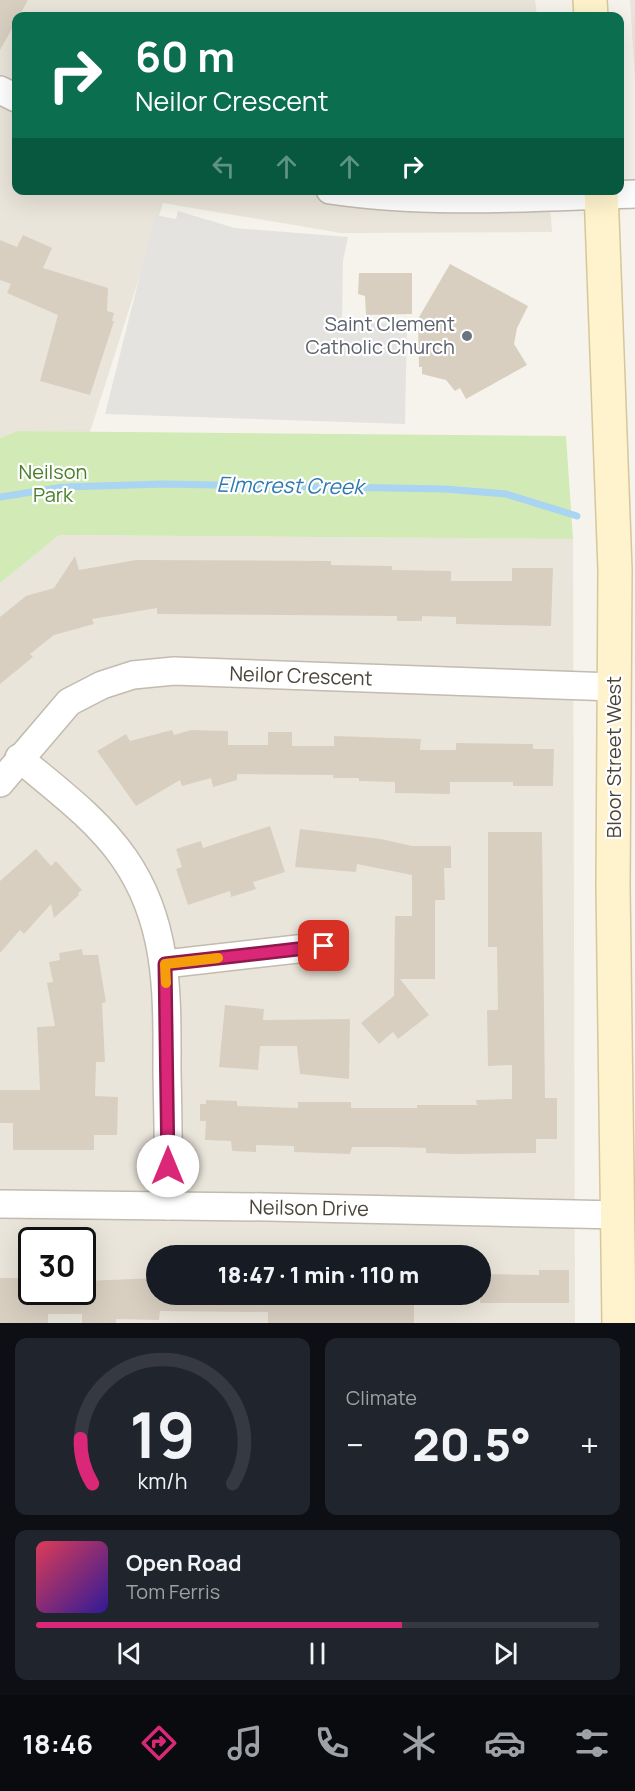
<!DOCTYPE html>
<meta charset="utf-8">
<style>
body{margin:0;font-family:Manrope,sans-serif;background:#20242c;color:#f1f3f6;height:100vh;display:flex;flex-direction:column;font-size:22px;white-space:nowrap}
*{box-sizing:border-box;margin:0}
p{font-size:20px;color:#9ea1a6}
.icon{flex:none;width:33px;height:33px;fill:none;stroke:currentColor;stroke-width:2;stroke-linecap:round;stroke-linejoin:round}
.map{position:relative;height:1323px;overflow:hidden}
.side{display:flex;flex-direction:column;gap:15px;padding:15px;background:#0d0f14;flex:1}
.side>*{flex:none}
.guide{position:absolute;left:12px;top:12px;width:612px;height:183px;border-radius:12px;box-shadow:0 6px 24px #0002;background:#0b6e4f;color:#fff;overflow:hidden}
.speed{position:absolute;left:18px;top:1227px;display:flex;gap:12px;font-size:30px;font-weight:700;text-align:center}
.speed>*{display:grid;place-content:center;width:78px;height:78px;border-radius:50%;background:#171b24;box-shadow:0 6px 24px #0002;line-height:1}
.speed .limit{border:3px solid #111;border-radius:9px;background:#fff;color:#111}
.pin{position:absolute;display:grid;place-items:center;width:51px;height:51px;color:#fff;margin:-26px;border-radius:12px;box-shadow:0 3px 9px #0006}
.me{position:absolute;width:66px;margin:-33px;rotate:0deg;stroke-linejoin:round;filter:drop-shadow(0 0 4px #0008)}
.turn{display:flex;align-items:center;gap:21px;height:126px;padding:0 24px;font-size:27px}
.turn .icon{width:78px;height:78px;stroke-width:2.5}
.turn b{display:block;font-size:42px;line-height:51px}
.lanes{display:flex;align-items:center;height:57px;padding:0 24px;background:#0003;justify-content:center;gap:30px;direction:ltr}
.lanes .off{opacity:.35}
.big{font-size:45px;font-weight:800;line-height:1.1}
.side .card{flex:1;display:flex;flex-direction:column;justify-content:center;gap:9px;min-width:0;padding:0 21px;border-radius:12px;background:#20242c}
.side .dial{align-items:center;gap:0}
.dial svg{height:156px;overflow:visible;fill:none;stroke:#363941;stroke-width:7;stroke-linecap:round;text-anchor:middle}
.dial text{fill:#f1f3f6;stroke:none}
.song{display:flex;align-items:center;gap:18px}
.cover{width:72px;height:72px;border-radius:9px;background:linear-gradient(135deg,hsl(350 70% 55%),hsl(250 70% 35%))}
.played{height:6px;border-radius:3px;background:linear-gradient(90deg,#db2777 65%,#363941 65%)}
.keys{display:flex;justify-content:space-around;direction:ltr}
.heat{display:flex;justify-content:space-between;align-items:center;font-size:33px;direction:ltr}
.side .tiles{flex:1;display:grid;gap:15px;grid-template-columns:1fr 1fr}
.card:last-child{grid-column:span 2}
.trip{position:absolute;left:146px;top:1245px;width:345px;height:60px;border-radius:30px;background:#171b24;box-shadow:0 6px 24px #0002;font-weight:800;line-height:60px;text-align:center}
.tab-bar{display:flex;height:96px;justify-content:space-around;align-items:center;background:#090b0e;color:#9ea1a6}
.tab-bar .icon{width:42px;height:42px}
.tab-bar .current{color:#db2777}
.tab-bar b{font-size:27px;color:#f1f3f6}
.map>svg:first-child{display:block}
.residential{fill:#eae5da;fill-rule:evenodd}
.green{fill:#d2eab5}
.parking{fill:#e5e3e0}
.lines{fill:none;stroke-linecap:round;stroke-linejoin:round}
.stream{stroke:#a9d4f2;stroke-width:7}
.building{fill:#d8cfc1}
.street-casing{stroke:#c2bbae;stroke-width:30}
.secondary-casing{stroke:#d6c79b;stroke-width:36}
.street{stroke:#fff;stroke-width:27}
.secondary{stroke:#fff3cd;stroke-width:33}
.route-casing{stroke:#8e194d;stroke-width:15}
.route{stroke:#db2777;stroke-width:10}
.slow{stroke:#f59e0b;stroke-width:10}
.worship-dot{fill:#6b7280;stroke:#fff;stroke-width:2}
.labels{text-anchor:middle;stroke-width:4.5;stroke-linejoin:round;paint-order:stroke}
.worship-label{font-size:20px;fill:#5b616d;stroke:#fff;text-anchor:end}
.park-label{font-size:20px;fill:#4a7f2a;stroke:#fff}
.street-label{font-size:20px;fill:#4b4439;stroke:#fff}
.water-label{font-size:21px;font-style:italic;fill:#2e7ab2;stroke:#fff}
</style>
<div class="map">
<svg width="635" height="1323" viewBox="0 0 635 1323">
<rect width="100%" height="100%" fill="#f6f3ec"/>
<g class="residential">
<polygon points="0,0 535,0 537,16 16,16 16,190 549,191 552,232 341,233 163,203 90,432 18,431 0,438"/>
<polygon points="630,0 635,0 635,80"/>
<path d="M58,535L573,539L575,1323H0V583ZM32,1240H82V1292H32ZM156,1256H480V1294H156Z"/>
</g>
<polygon class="green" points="18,431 566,436 573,539 59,535 0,583 0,438"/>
<polygon class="parking" points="178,211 235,228 348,237 343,261 342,322 407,323 405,424 105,414 155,215 176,219"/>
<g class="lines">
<polyline class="stream" points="0,497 64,487 163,484 445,489 506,494 577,516"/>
</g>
<g class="building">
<polygon points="0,0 28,0 0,50"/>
<polygon points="23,235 52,248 43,268 108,288 107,311 114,313 112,321 114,321 90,395 40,381 58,315 7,293 11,284 0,280 0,240 17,247"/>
<polygon points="450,264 528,306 517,328 514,344 527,365 466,399 460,388 455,391 446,380 422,374 422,367 419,367 418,319"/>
<polygon points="359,273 412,273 412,314 366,315 365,296 358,294"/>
<polygon points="75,556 79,570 136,560 331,561 331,565 392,566 392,570 451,571 451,581 512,581 512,568 553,568 551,626 456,624 456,617 422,616 422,621 397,621 397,616 157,614 157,608 92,619 94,624 54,635 30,654 33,657 0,684 0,617 26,596 54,588"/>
<polygon points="172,730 174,735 191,730 228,731 228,745 268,745 268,732 292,732 292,746 334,746 334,736 421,739 420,750 456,750 456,743 533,744 533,749 554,749 553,786 513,786 513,782 450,782 450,794 395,793 395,782 359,781 359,778 333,778 333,775 237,774 237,780 213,787 211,778 182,786 180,780 136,806 97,751 126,734 130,741"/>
<polygon points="270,826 285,872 253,882 256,889 231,897 230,891 188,905 176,869 182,867 176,849 201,841 203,848"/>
<polygon points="300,829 381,839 412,846 451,846 451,868 444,868 445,900 435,900 435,979 400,979 429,1015 398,1039 393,1032 379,1044 361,1023 394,996 395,916 412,916 412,875 357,864 356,872 295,867"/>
<polygon points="488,832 542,832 545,1098 557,1098 557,1139 536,1139 536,1153 457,1154 426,1153 426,1148 393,1147 352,1147 350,1154 294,1152 294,1146 256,1145 256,1152 232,1151 231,1141 205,1140 206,1121 200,1121 200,1104 206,1104 206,1100 237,1101 237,1106 298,1108 298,1102 351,1102 351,1108 417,1108 417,1105 477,1105 476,1100 512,1099 512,1065 488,1066 487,1010 498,1010 497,947 488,947"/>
<polygon points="36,849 51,866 56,861 82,890 78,893 79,895 54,918 51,904 24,934 20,930 0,953 0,881"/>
<polygon points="82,949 83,955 98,955 106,1002 102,1003 105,1062 96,1062 95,1096 118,1097 117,1135 94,1135 94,1150 13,1150 13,1123 0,1123 0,1090 40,1090 37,1027 55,1026 47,983 53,982 49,962 60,960 59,953"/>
<polygon points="225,1005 264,1009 263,1020 350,1019 349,1079 300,1074 297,1046 260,1046 258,1070 219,1067"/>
<polygon points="539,1270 569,1270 569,1303 480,1303 480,1274 539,1275"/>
<polygon points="0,1278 22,1278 22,1282 32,1282 32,1292 82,1292 85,1281 156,1278 156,1294 414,1294 414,1323 268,1323 268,1312 160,1311 159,1320 116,1319 116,1323 82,1323 82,1314 48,1314 48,1323 0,1323"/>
</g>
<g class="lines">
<defs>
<g id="street">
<polyline points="0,90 16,98"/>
<path d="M330,190C431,205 533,197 635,194"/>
<path d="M19,758C56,789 97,819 124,858C170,924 167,997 167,1073C168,1117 169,1162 168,1206"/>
<polyline points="0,783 69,702 102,685 133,675 174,671 614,687"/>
<polyline points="165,964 324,946"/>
<polyline points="0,1204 267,1207 618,1215"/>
</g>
<g id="secondary">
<polyline points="590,0 591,16"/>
<polyline points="601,190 615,570 613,886 619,1323"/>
</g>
</defs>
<use href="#street" class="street-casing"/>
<use href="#secondary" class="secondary-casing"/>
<use href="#street" class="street"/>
<use href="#secondary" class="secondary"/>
</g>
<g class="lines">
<defs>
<polyline id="route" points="168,1166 165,964 324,946"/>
</defs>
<use href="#route" class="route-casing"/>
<use href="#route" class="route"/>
<polyline class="slow" points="166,983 165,964 218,958"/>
</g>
<circle class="worship-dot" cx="467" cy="336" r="6"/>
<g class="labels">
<g class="worship-label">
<text x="455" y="331">Saint Clement<tspan x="455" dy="23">Catholic Church</tspan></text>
</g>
<g class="park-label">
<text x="53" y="479">Neilson<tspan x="53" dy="23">Park</tspan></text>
</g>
<g class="street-label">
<text transform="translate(301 676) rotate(2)" y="7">Neilor Crescent</text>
<text transform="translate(614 757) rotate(-90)" y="7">Bloor Street West</text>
<text transform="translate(309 1208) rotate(1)" y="7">Neilson Drive</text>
</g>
<g class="water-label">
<text transform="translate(290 486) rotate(1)" y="7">Elmcrest Creek</text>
</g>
</g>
</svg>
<div class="speed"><div class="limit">30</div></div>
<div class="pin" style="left:324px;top:946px;background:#d93025"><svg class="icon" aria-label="arrive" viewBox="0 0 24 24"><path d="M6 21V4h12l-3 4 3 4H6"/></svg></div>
<svg class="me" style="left:168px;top:1166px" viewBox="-20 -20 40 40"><circle r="19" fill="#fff"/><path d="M0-13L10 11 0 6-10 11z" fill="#db2777"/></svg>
<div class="trip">18:47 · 1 min · 110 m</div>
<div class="guide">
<div class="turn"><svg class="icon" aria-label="right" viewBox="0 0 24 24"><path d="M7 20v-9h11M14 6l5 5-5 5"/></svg><div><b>60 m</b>Neilor Crescent</div></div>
<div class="lanes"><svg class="icon off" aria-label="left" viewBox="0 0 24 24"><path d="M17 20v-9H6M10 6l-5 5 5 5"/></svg><svg class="icon off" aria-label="ahead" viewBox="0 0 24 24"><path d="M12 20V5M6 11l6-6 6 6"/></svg><svg class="icon off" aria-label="ahead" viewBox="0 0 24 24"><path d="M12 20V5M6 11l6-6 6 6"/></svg><svg class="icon" aria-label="right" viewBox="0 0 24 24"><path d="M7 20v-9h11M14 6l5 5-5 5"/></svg></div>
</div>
</div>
<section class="side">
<div class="tiles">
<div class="card dial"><svg viewBox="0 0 100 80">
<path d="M14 69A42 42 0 1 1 86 69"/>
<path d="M14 69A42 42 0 0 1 8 46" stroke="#db2777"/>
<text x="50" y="56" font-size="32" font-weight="700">19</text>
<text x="50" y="72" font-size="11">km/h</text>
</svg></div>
<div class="card"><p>Climate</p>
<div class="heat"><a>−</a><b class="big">20.5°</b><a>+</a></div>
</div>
<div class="card">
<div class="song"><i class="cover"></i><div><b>Open Road</b><p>Tom Ferris</p></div></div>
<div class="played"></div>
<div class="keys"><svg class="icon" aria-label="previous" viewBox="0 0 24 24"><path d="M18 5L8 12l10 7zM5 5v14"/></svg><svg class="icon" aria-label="pause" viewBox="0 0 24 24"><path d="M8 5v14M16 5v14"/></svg><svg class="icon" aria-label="next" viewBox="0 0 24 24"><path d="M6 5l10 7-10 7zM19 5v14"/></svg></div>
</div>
</div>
</section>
<nav class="tab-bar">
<b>18:46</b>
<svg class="icon current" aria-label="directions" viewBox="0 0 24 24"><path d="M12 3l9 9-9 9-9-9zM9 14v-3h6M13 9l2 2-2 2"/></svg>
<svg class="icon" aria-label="music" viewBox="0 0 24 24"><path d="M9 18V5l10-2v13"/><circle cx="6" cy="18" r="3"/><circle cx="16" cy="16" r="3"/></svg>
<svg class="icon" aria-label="phone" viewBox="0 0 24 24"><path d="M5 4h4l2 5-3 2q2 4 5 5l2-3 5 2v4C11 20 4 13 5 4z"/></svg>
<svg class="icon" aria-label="climate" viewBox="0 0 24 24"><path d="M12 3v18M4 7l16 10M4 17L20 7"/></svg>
<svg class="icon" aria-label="car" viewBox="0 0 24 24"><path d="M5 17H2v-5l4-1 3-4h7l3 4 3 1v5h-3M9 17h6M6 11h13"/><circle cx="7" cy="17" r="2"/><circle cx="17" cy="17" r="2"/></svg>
<svg class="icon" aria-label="filters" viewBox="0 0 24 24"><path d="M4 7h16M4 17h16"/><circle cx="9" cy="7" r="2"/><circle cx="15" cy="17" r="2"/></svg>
</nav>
